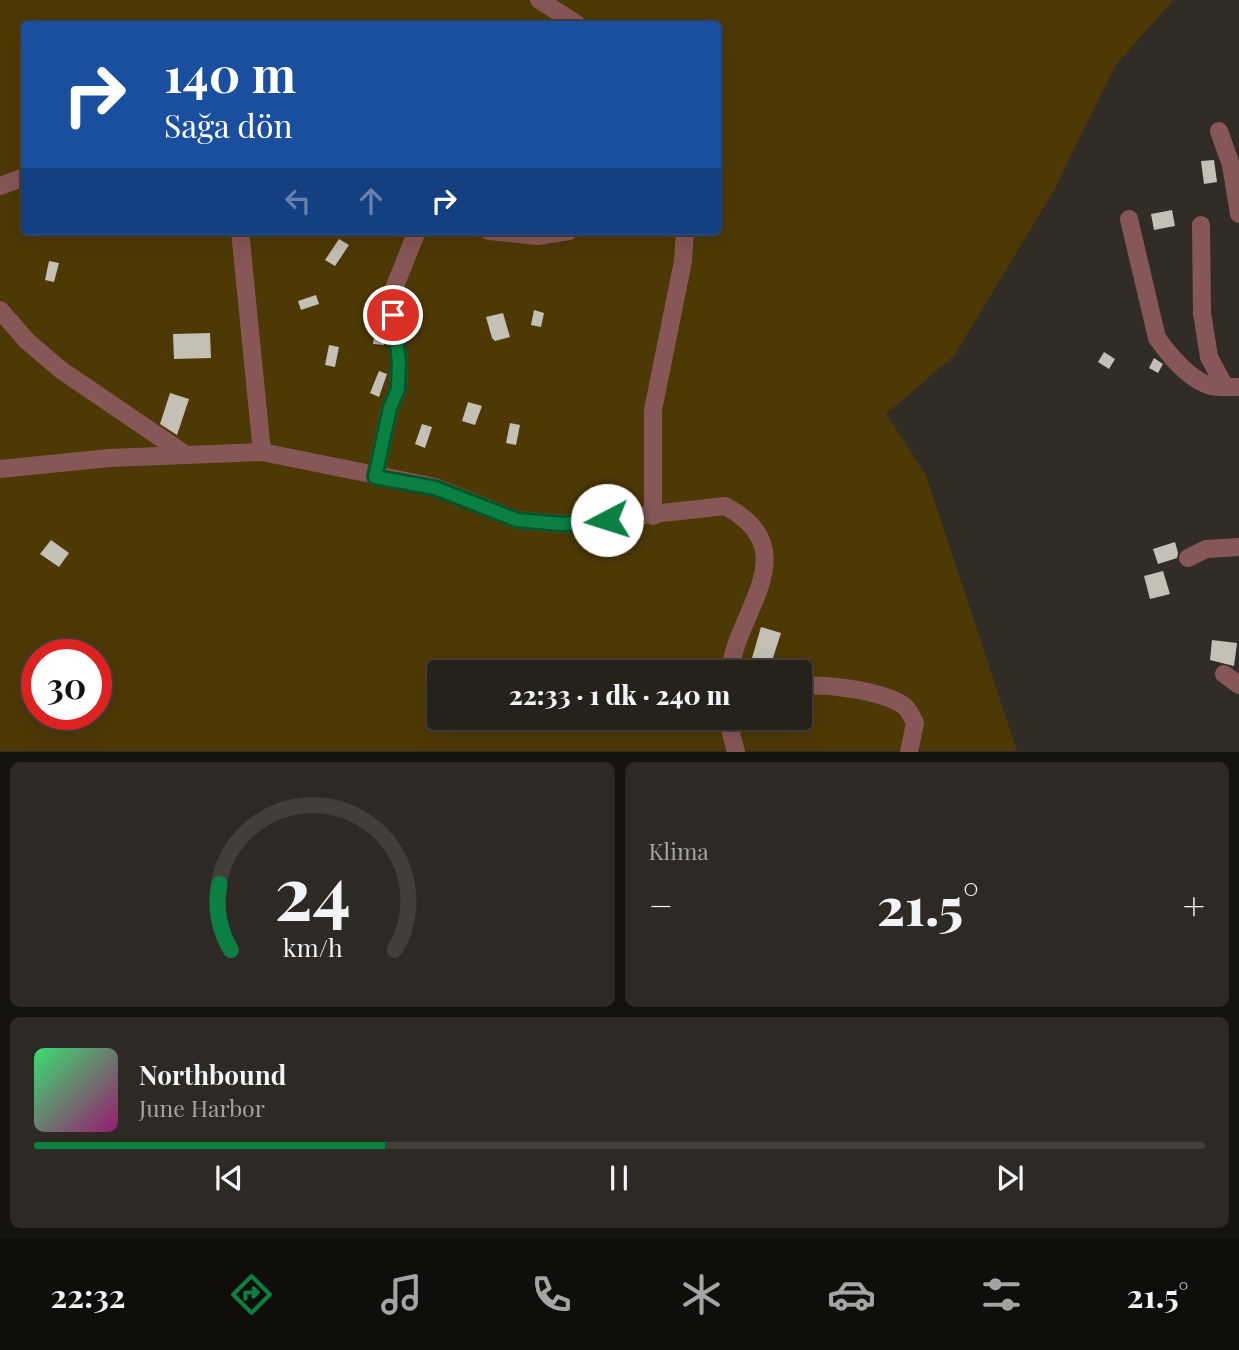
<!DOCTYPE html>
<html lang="tr">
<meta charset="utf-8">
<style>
body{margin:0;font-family:"Playfair Display",serif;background:#2d2a25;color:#f1f3f6;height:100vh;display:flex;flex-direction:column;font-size:26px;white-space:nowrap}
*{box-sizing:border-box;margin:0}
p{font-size:23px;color:#a3a4a3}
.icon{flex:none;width:38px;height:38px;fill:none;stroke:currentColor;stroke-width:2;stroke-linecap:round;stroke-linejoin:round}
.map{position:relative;height:752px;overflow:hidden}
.panel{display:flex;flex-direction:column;gap:10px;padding:10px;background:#14130f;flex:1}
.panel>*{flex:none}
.guide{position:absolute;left:21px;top:21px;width:700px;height:214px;border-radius:7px;box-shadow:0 7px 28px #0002,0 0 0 2px #423f3b;background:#1a4fa0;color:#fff;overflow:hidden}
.speed{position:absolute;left:21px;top:639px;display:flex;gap:14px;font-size:35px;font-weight:700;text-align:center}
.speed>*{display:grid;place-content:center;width:91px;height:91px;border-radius:50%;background:#25221c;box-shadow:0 7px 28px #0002,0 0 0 2px #423f3b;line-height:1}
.speed .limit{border:10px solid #d22;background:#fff;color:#111}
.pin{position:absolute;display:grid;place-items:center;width:60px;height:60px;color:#fff;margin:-30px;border:4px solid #fff;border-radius:50%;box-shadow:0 2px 7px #0007}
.me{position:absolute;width:77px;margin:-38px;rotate:265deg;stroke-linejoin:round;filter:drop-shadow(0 0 5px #0008)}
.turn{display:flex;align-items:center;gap:24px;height:147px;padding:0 28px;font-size:32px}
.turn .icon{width:91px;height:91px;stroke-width:2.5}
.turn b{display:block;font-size:49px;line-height:60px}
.lanes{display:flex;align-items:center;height:66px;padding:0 28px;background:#0003;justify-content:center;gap:35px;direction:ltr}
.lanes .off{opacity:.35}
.big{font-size:52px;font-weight:800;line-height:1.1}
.panel .widget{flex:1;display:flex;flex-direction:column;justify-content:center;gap:10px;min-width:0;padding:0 24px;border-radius:10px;background:#2d2a25}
.panel .dial{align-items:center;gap:0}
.dial svg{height:182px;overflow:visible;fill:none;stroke:#423f3b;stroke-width:7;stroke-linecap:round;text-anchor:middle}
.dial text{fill:#f1f3f6;stroke:none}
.song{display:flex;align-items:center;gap:21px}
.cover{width:84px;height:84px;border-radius:10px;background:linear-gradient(135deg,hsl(140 70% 55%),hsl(320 70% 35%))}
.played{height:7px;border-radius:4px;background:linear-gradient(90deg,#0b8043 30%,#423f3b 30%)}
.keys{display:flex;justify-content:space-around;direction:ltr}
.heat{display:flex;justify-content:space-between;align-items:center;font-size:38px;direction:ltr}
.panel .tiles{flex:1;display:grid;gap:10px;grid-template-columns:1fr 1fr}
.widget:last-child{grid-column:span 2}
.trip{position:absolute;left:427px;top:660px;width:385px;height:70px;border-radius:7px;background:#25221c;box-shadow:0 7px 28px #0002,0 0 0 2px #423f3b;font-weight:800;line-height:70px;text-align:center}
.dock{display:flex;height:112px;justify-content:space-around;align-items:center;background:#0f0e0b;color:#a3a4a3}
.dock .icon{width:49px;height:49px}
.dock .current{color:#0b8043}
.dock b{font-size:32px;color:#f1f3f6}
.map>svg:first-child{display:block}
.green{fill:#4d3905;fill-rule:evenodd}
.building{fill:#c5c0b6}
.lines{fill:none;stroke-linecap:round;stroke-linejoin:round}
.minor{stroke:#875757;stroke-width:18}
.route-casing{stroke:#07532c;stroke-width:18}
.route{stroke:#0b8043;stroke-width:12}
</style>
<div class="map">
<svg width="1239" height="752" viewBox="0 0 1239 752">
<rect width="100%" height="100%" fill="#312d26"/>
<path class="green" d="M0,0H1173L1115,66L1053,192L954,356L886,414L926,475L1017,751H0ZM24,24H718V231H24ZM37,654H96V714H37ZM439,672H800V718H439Z"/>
<g class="building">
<polygon points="1214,160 1217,182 1204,184 1201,161"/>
<polygon points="1172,210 1175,226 1154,230 1151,214"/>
<polygon points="339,239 349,245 335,266 325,260"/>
<polygon points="49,261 59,263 54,282 45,280"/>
<polygon points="316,295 319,304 301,310 298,301"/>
<polygon points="534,310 544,313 541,327 531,325"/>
<polygon points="503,313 510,337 495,341 492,338 486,317"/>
<polygon points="376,323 383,324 384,345 373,344"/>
<polygon points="210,333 211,358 174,359 173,334"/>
<polygon points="329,345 339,347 335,367 325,365"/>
<polygon points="1104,352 1115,359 1109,369 1098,362"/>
<polygon points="1154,358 1163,364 1158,373 1149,368"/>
<polygon points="379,371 387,374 379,397 370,393"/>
<polygon points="170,393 189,399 177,435 160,424"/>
<polygon points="468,402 482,406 475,425 462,421"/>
<polygon points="510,423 520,425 516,445 506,443"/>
<polygon points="422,424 432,427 425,448 415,444"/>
<polygon points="51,540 69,553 59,567 40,554"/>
<polygon points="1175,542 1178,553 1177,558 1158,564 1153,549"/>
<polygon points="1163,571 1170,594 1150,599 1144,576"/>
<polygon points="761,627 781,633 771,664 752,658"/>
<polygon points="1212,640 1237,643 1234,666 1210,660"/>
</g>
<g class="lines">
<g class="minor">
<polyline points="539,0 577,24"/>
<polyline points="1219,131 1231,165 1239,214"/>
<polyline points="0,186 24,177"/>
<path d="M1129,219L1157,338C1169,355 1190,380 1211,386C1219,388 1230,387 1239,387"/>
<polyline points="1201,225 1202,313 1209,357 1225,387"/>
<polyline points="240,231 262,452"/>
<polyline points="489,231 537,236 569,231"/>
<polyline points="0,310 27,341 61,370 186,455"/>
<path d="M0,469L109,458L262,452L435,487L517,520L562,524L725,506C808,550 736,611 730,672"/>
<polyline points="375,477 390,408 398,389 399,361 391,296 417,231"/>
<polyline points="653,516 653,410 683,261 685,231"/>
<polyline points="1188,558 1206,549 1239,547"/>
<polyline points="1224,674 1239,685"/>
<path d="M800,686C826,684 880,690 903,705C908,708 912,717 915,723L909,752"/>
<polyline points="727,718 736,752"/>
</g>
</g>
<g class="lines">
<defs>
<polyline id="route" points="393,315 399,361 398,389 390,408 375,477 435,488 517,520 562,524 607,520"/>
</defs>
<use href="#route" class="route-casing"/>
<use href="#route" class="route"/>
</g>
</svg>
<div class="speed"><div class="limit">30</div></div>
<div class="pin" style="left:393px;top:315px;background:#d93025"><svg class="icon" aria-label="arrive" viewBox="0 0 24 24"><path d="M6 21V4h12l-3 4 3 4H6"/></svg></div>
<svg class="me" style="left:607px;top:520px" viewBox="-20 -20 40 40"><circle r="19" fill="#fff"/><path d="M0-13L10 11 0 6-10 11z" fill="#0b8043"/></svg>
<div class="trip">22:33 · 1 dk · 240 m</div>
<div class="guide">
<div class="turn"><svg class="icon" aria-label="right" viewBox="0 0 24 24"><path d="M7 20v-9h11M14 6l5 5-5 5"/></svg><div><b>140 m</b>Sağa dön</div></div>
<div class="lanes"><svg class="icon off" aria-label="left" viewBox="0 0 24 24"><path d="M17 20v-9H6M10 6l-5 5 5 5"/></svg><svg class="icon off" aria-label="ahead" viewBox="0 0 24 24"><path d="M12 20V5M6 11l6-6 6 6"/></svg><svg class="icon" aria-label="right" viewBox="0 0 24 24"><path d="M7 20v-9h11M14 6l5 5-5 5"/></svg></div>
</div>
</div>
<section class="panel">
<div class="tiles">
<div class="widget dial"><svg viewBox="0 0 100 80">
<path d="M14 69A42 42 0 1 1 86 69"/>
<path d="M14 69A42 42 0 0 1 9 40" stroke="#0b8043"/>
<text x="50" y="56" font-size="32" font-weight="700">24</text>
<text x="50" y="72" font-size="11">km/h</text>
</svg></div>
<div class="widget"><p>Klima</p>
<div class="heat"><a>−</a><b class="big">21.5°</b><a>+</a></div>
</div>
<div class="widget">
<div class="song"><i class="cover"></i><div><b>Northbound</b><p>June Harbor</p></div></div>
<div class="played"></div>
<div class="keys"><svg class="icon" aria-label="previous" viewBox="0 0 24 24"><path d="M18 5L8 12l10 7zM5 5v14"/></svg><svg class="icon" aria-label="pause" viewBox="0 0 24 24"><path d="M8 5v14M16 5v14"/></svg><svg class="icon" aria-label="next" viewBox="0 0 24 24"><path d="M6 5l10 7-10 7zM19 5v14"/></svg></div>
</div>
</div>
</section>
<nav class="dock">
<b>22:32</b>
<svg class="icon current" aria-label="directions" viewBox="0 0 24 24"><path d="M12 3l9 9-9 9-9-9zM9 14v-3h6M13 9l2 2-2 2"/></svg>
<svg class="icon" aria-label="music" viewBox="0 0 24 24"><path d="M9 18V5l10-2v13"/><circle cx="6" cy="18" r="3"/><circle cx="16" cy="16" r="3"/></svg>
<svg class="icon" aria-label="phone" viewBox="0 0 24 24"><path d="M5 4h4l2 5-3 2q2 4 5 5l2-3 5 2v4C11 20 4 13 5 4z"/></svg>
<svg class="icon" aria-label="climate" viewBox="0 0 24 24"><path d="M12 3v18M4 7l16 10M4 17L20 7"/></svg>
<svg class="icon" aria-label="car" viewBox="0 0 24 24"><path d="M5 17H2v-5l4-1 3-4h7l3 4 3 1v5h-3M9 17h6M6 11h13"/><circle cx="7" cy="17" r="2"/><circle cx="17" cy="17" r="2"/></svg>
<svg class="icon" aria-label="filters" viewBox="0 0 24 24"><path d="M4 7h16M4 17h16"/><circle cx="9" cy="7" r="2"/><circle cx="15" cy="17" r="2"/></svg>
<b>21.5°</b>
</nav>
